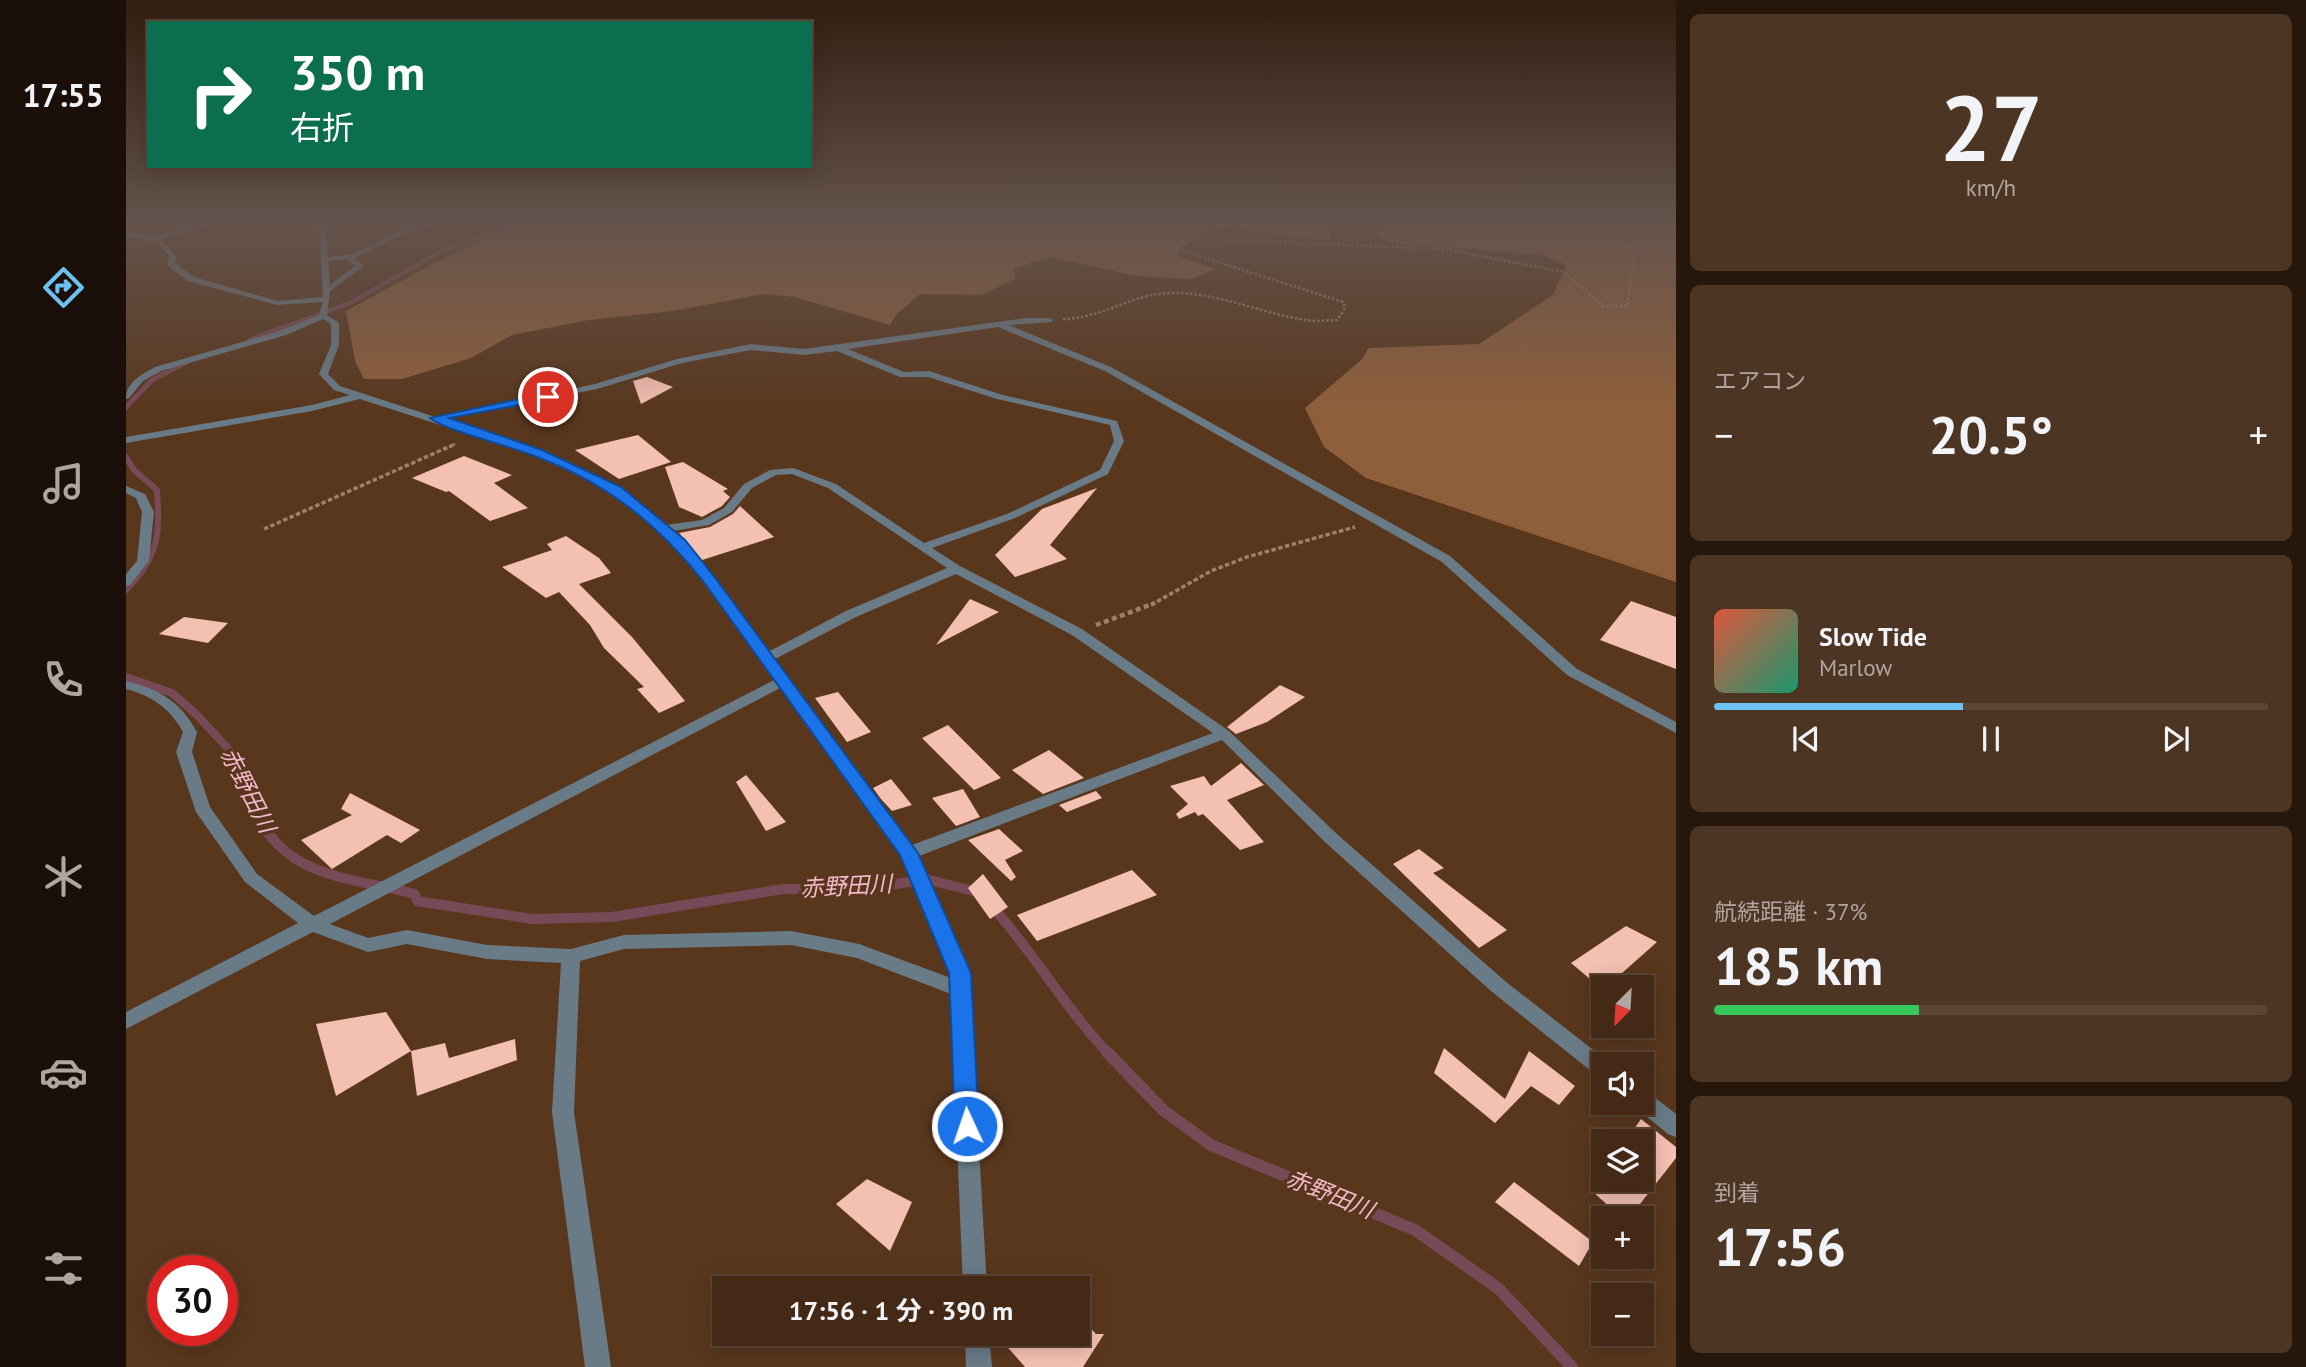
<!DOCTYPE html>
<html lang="ja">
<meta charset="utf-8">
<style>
body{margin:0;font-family:"PT Sans","Noto Sans JP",sans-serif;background:#4d3523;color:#f1f3f6;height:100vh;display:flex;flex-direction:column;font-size:26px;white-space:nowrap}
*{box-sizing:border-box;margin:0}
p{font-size:23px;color:#afa6a1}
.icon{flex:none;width:38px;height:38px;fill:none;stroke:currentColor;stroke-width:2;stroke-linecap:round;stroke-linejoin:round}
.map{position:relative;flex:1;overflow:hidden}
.details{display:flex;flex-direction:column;gap:14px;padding:14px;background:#25170c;width:630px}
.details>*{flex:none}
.banner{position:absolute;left:21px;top:21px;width:665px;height:147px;border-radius:0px;box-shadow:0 4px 18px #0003,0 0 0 2px #5b4535;background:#0b6e4f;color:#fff;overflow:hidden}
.needle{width:46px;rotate:204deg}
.buttons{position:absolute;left:1465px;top:975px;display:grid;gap:14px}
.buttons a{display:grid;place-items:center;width:63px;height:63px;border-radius:0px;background:#432916;box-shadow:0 4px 18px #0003,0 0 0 2px #5b4535;font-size:35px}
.speed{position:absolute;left:21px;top:1255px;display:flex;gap:14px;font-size:35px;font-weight:700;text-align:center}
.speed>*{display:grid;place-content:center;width:91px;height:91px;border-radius:50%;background:#432916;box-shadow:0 4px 18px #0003,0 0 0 2px #5b4535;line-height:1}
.speed .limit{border:10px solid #d22;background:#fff;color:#111}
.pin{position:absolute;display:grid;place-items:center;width:60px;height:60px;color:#fff;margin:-30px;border:4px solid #fff;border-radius:50%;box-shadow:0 2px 7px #0007}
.me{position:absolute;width:77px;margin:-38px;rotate:357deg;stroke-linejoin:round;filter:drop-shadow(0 0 5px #0008)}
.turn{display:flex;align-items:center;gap:24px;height:147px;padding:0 28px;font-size:32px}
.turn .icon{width:91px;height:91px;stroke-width:2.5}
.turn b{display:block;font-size:49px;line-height:60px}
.big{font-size:52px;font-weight:700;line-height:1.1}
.details .card{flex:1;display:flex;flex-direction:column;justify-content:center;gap:10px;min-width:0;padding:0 24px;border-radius:10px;background:#4d3523}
.details .dial{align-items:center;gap:0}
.dial b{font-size:91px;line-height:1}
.song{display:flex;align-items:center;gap:21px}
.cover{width:84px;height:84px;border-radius:10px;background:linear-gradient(135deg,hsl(10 70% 55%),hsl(160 70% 35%))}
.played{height:7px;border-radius:4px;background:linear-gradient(90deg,#6ec2f3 45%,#5b4535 45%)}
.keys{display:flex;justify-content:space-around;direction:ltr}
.heat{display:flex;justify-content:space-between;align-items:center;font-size:38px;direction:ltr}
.charge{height:10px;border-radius:5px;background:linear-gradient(90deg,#34c759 37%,#5b4535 0)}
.trip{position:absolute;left:586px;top:1276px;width:378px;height:70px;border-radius:0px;background:#432916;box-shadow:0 4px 18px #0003,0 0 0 2px #5b4535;font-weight:700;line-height:70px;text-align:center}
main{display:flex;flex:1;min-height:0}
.menu{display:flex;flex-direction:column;width:126px;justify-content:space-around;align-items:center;background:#1b1009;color:#afa6a1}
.menu .icon{width:49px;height:49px}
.menu .on{color:#6ec2f3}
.menu b{font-size:32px;color:#f1f3f6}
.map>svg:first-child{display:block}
.green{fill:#8f5f3c}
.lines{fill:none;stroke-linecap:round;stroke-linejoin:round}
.stream-far5{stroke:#784957;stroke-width:4.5}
.stream-far4{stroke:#784957;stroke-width:5}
.stream-far3{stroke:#784957;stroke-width:6}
.stream-far2{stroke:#784957;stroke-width:8}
.stream-far1{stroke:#784957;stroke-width:10}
.stream{stroke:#784957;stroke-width:12}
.building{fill:#f4c0b2}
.path-far2{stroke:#9d816c;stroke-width:2.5;stroke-dasharray:2.5 2;stroke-linecap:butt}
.path-far1{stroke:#9d816c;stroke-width:3.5;stroke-dasharray:4.5 2.5;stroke-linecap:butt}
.path{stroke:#9d816c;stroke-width:4.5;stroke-dasharray:5 3.5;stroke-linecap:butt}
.minor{fill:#687b87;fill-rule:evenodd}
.route{fill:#1a73e8;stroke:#114b97;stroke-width:2}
.labels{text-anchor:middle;stroke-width:7;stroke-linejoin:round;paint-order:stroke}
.near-water-label{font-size:23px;font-style:italic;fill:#f4b9cd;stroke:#59371d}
</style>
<main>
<nav class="menu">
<b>17:55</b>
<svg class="icon on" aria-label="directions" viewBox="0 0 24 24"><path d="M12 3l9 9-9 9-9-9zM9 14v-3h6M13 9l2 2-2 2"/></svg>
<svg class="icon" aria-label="music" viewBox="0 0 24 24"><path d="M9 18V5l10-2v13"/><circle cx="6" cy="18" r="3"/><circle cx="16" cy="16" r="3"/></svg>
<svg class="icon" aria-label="phone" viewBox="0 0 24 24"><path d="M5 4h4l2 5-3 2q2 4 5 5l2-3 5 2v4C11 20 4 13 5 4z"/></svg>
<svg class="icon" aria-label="climate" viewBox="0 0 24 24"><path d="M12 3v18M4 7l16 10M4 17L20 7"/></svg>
<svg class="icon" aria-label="car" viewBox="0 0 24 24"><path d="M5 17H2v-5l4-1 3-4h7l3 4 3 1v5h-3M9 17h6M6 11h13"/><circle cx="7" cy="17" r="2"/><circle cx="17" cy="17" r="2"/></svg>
<svg class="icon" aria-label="filters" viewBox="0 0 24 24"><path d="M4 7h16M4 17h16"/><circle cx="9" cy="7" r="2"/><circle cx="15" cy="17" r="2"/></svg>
</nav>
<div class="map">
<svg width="1550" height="1367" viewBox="0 0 1550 1367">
<rect width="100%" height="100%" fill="#59371d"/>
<g class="green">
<path d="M426,220H1217L1204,226L1205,240C1168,241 1113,221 1080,231C1071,234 1058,248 1051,255L1090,269L1065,279L1010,276L924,257L888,268L890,278L856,295L794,294L771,314L764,325L669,297L638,294L547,311L463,320L386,335L345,358L276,379H238L229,361L220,311L306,264L366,235Z"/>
<polygon points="1267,220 1550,220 1550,582 1240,478 1198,447 1179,408 1235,360 1243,348 1353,344 1427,295 1440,265 1416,255 1264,243 1252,236 1255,228 1273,223"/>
</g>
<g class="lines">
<polyline class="stream-far5" points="175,321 226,302 316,251 407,220"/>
<g class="stream-far4">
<polyline points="124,340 180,319"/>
<polyline points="0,407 26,380 59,363"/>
</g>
<path class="stream-far3" d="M0,457L8,470L31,490C34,535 33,557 0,590"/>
<polyline class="stream-far2" points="0,677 46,693 70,714 108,755 127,804"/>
<g class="stream-far1">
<path d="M126,802C154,879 220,876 289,894L291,901L406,919L486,917L657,889L747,888L800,879L851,892"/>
<path d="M865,905C907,952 939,1008 983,1054"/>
</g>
<polyline class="stream" points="981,1052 1037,1110 1085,1145 1289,1230 1372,1288 1446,1367"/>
</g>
<g class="building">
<polygon points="521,377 547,387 515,404 507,381"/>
<polygon points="512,435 545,462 493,479 449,450"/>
<polygon points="338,456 386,475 368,483 402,508 364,521 323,491 320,492 286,478"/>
<polygon points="557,462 602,489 597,491 604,497 596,506 576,517 553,507 539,467"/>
<polygon points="971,488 924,545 941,559 889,577 869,555 916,509"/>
<polygon points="614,506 648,537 576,560 553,533 584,527 607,514"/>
<polygon points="440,536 473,558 485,573 453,584 506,637 559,701 533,713 511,689 518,687 478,648 464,625 433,592 420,598 376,567 426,550 421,544"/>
<polygon points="844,599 873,612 810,645"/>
<polygon points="1505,601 1550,617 1550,669 1474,640"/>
<polygon points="58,617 102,623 82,643 33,634"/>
<polygon points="1154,685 1179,697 1141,722 1110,734 1101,727"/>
<polygon points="712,692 745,732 721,742 689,698"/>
<polygon points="822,725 875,778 848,790 796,738"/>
<polygon points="923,750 958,778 917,794 886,770"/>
<polygon points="1115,763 1138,785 1101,800 1138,842 1114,850 1077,814 1072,816 1069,812 1053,819 1050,814 1062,804 1044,786 1078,776 1085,786"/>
<polygon points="620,775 660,822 640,831 610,782"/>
<polygon points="765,779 786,805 766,811 755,799 747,788"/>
<polygon points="837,789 854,817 830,826 806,798"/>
<polygon points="970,791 976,798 941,812 933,805"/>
<polygon points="224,793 294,830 275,843 261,835 206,869 175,840 226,815 215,809"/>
<polygon points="873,829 897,851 879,860 890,877 885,881 842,840"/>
<polygon points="1293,849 1318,868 1307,873 1381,930 1353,948 1267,864"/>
<polygon points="1006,870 1031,895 911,941 891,915"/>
<polygon points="857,874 882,907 864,919 842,888"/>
<polygon points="1500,926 1531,942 1477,990 1445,963"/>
<polygon points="260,1012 285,1051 210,1096 190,1024"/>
<polygon points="389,1039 391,1060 291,1096 285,1051 319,1043 323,1058"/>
<polygon points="1318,1048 1379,1099 1403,1051 1449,1086 1433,1105 1405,1086 1369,1123 1308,1073"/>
<polygon points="1515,1119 1550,1147 1550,1158 1503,1218 1496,1218 1466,1191 1477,1175 1477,1180 1516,1180 1516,1141 1500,1141"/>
<polygon points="741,1179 786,1202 764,1251 710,1204"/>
<polygon points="1388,1182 1467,1242 1453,1266 1369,1202"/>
<polygon points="952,1314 970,1334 978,1334 957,1367 899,1367 870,1334 952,1334"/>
</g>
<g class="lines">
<g class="path-far2">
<path d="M937,319C974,319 1007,293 1046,293C1094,292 1140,316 1188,321L1211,320L1219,308L1217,302L1051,249L1050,245L1057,240L1076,239L1319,249L1438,272L1477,306H1501L1508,257L1505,247L1474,233L1460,220"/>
<polyline points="323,447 329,444"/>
</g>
<g class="path-far1">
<polyline points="138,529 327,445"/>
<polyline points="1025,605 1085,571 1121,557 1229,527"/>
</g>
<polyline class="path" points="970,625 1029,603"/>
<g class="minor">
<path d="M92,220H103L32,239L36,240L50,256L49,263L68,277L151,301L197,297L195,262L192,260L195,258L193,220H199L202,257L228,254L284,226L335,220L288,229L228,258L238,266L204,291L201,315L213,323V345L202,374L214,386L309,417L469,384L551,359L625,344L678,349L900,318H923L927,320L926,322L883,325L985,367L1324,556L1451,669L1550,722V733L1441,675L1316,562L979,371L872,327L722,349L778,372L803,371L877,395L991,421L998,441L982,474L889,518L806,548L834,566L956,629L1103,731L1212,835L1379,981L1484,1063L1477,1064V1078L1470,1075L1365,991L1200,843L1096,740L793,856L843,973L861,1288H837L825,994L731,958L665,945L498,949L454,961L448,1112L485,1367H459L426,1112L435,963L361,959L281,944L242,952L187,932L0,1029V1012L172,923L119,882L70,812L50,752L57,732C44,708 26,696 0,689V681C33,689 54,701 71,732L66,752L84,807L131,874L188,916L648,680L550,545L486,491L407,455L234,399L186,411L0,443V437L186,405L224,395L208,390L193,374L205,345V324L197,319L160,335L35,371L17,381L3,398L0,399C0,382 15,375 29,367L154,331L193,315L197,302L151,305L62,281L42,266L43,256L32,243L0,236V232L24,237ZM220,259L229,266L204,285L202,261ZM625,350L678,355L711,351L774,377H802L871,399L984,425L988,441L974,470L881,514L798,543L710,484L667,468L644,470L618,484L598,508L576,520L540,525L494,487L415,451L317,419L471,389L556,363ZM666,474L702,488L821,568L720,611L642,652L558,541L547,531L583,525L606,512L626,488L650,475ZM830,574L946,635L1087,733L786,845L647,660L730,617ZM654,688L775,855L825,978L733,944L665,931L498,935L445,949L361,945L281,930L242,938L204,924Z"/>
<polygon points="0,486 19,494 28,512 23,561 4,585 0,586 0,574 11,561 16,512 10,498 0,493"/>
<polygon points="1516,1091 1523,1093 1550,1114 1550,1137 1542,1134 1509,1107 1507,1102 1516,1102"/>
<polygon points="839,1334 863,1334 866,1367 840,1367"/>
</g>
</g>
<linearGradient id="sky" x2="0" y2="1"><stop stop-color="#311e10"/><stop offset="0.54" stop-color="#64534c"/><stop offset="1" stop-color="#64534c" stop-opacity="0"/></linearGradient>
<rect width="1550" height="411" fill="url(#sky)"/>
<path class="route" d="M422,393L426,394V399L323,418L416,450L495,487L559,540L590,579L792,853L845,973L853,1126L850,1133L841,1137L833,1133L829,1126L823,973L774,855L580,585C531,522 476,479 400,453C377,444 321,431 304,418Z"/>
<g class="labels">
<g class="near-water-label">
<text transform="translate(122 790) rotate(63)" y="8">赤野田川</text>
<text transform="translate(720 886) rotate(-3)" y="8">赤野田川</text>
<text transform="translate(1204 1194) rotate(22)" y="8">赤野田川</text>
</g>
</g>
</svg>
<div class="buttons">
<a><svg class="needle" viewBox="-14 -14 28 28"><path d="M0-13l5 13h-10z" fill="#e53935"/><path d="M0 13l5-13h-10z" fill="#afa6a1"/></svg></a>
<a><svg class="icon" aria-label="sound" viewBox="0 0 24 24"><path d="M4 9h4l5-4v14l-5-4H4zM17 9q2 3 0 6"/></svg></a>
<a><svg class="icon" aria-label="layers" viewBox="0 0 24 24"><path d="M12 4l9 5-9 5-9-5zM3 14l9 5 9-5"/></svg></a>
<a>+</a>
<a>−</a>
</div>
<div class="speed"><div class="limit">30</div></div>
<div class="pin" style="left:422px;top:397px;background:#d93025"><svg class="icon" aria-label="arrive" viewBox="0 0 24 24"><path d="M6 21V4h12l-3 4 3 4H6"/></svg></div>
<svg class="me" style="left:841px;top:1126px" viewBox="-20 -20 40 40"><circle r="17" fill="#1a73e8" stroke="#fff" stroke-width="3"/><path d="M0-11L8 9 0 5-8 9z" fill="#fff"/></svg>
<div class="trip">17:56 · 1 分 · 390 m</div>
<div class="banner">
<div class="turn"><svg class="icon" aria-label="right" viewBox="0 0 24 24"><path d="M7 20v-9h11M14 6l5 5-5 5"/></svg><div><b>350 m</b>右折</div></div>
</div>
</div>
<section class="details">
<div class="card dial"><b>27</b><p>km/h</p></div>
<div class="card"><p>エアコン</p>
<div class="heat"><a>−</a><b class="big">20.5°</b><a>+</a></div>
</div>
<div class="card">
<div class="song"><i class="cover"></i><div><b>Slow Tide</b><p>Marlow</p></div></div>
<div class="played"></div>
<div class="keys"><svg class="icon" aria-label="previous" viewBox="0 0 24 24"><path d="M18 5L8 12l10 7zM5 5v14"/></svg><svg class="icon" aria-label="pause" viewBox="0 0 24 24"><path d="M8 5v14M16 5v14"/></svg><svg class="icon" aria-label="next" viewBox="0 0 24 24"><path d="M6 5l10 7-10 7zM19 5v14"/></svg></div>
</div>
<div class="card"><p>航続距離 · 37%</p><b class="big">185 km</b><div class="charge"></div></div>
<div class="card"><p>到着</p><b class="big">17:56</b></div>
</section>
</main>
